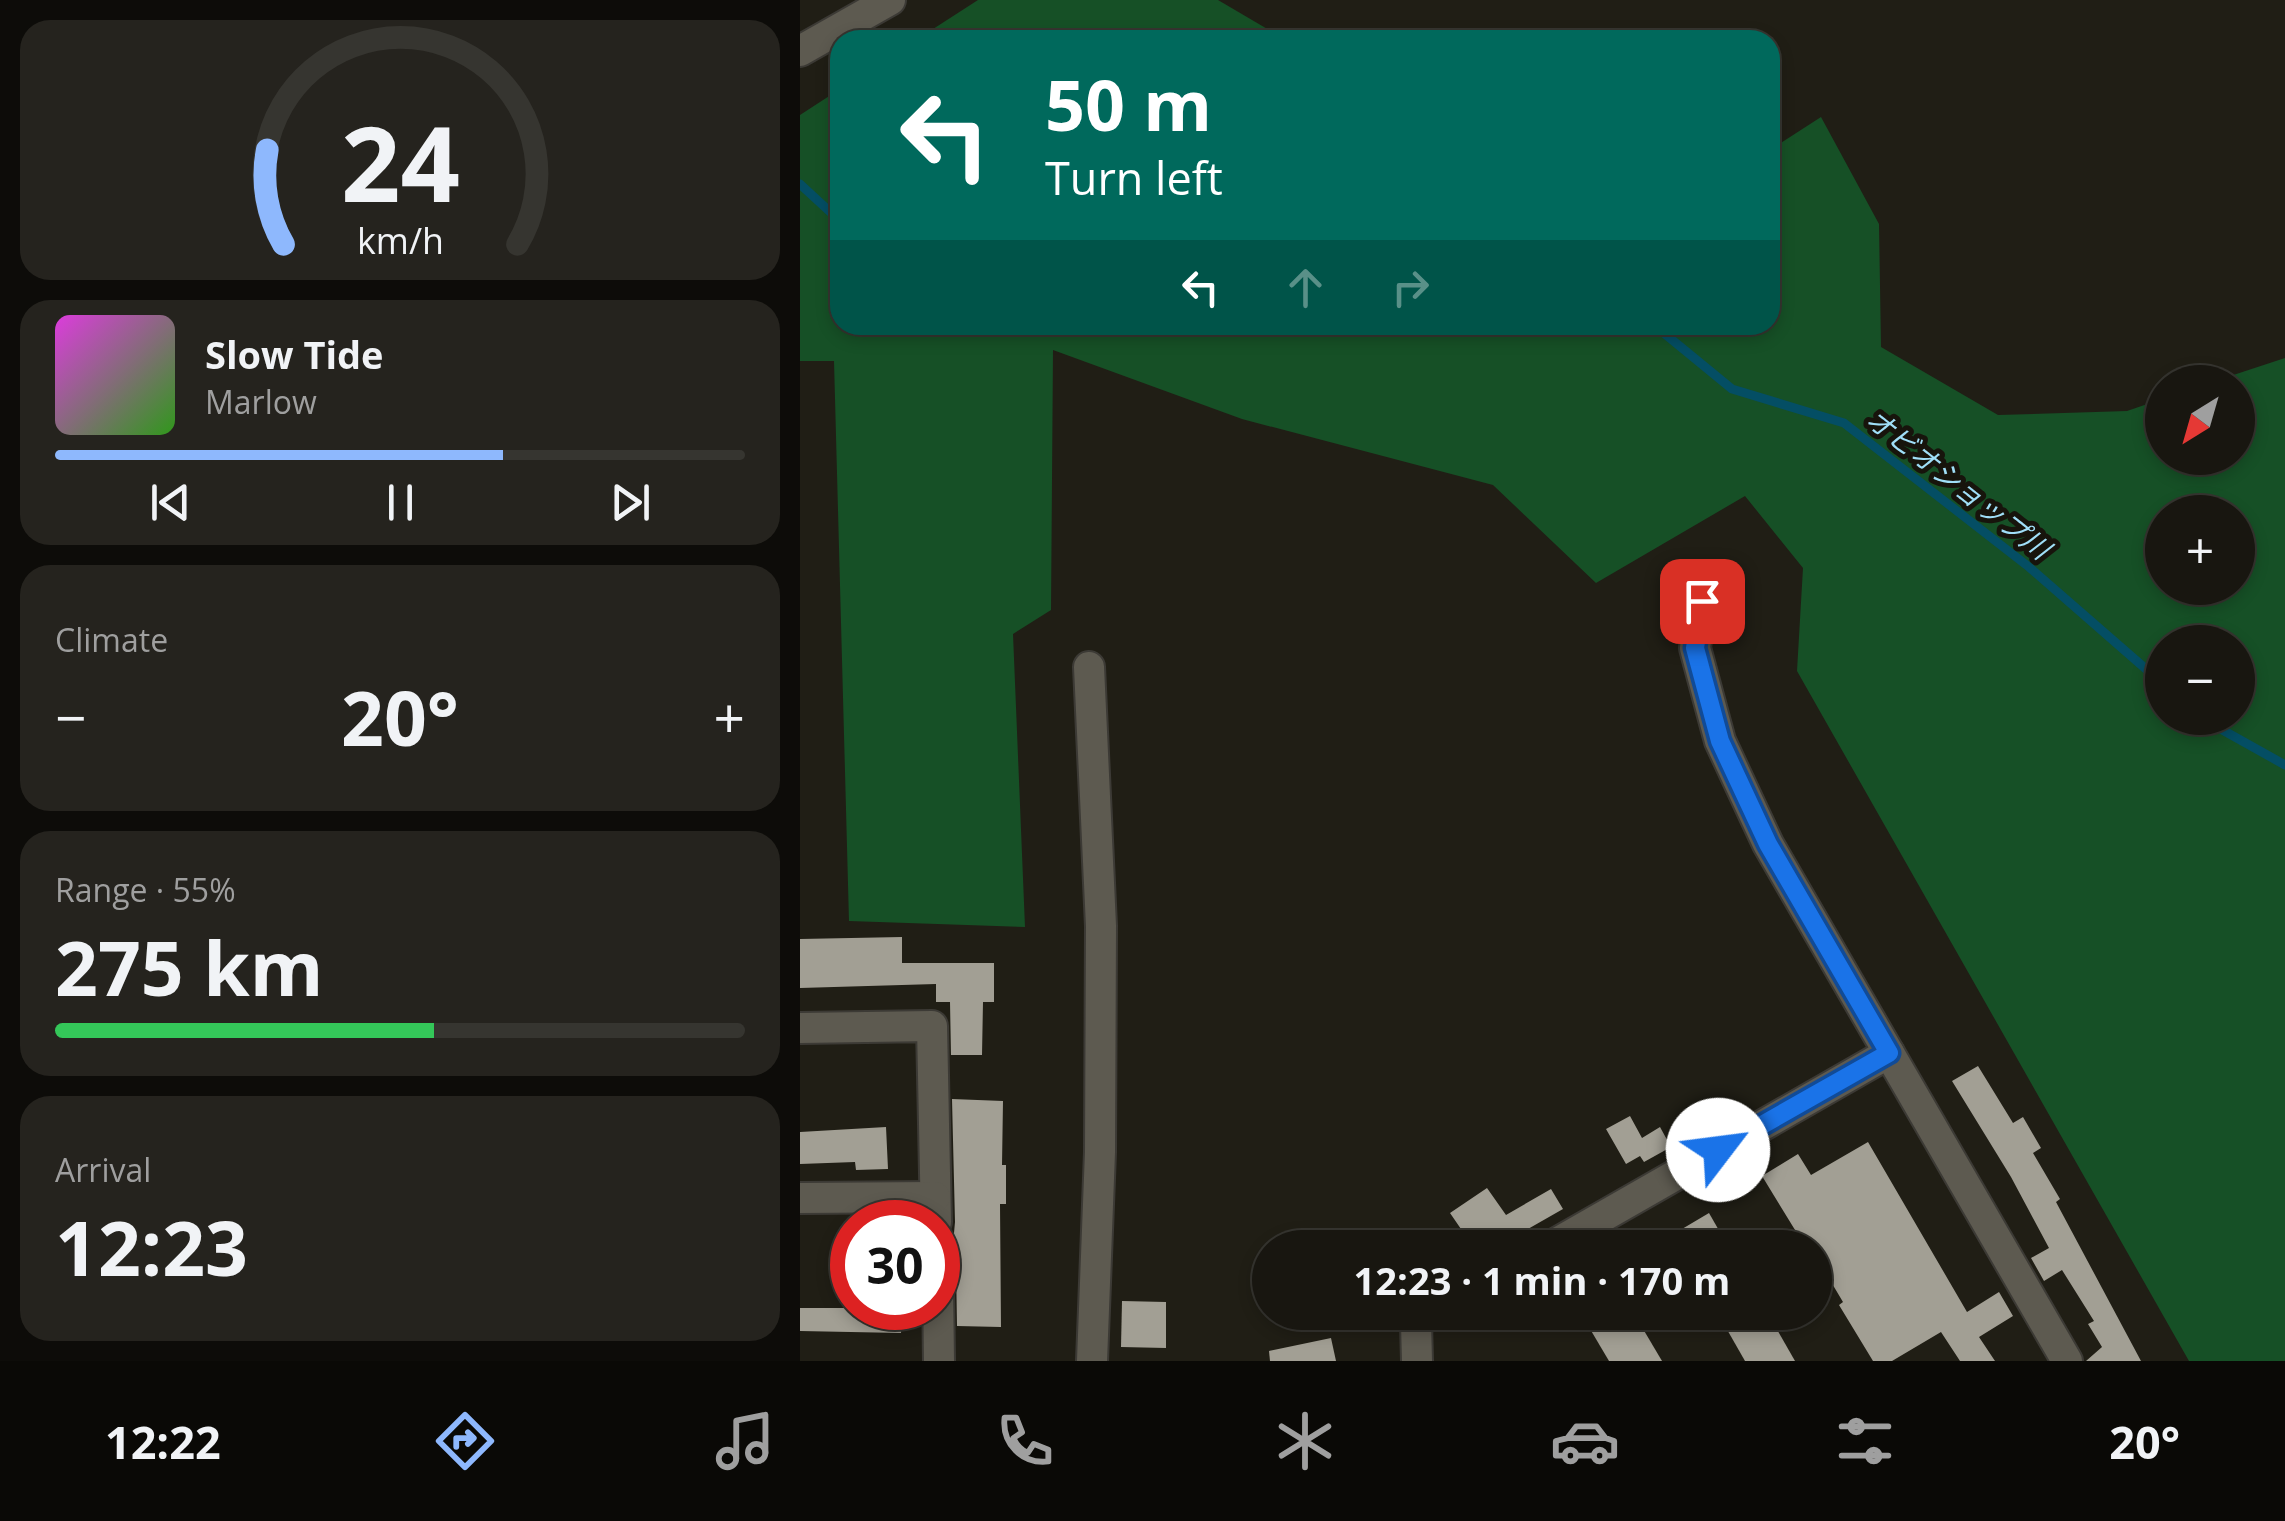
<!DOCTYPE html>
<meta charset="utf-8">
<style>
body{margin:0;font-family:"Open Sans","Noto Sans JP",sans-serif;background:#25231e;color:#f1f3f6;height:100vh;display:flex;flex-direction:column;font-size:38px;white-space:nowrap}
*{box-sizing:border-box;margin:0}
p{font-size:32px;color:#9f9f9f}
.icon{flex:none;width:55px;height:55px;fill:none;stroke:currentColor;stroke-width:2;stroke-linecap:round;stroke-linejoin:round}
.map{position:relative;flex:1;overflow:hidden}
.side{display:flex;flex-direction:column;gap:20px;padding:20px;background:#0d0c09;width:800px}
.side>*{flex:none}
.guide{position:absolute;left:30px;top:30px;width:950px;height:305px;border-radius:30px;box-shadow:0 5px 15px #0003,0 0 0 2px #363530;background:#00695c;color:#fff;overflow:hidden}
.needle{width:65px;rotate:217deg}
.buttons{position:absolute;left:1345px;top:365px;display:grid;gap:20px}
.buttons a{display:grid;place-items:center;width:110px;height:110px;border-radius:50%;background:#181610;box-shadow:0 5px 15px #0003,0 0 0 2px #363530;font-size:50px}
.speed{position:absolute;left:30px;top:1200px;display:flex;gap:20px;font-size:50px;font-weight:700;text-align:center}
.speed>*{display:grid;place-content:center;width:130px;height:130px;border-radius:50%;background:#181610;box-shadow:0 5px 15px #0003,0 0 0 2px #363530;line-height:1}
.speed .limit{border:15px solid #d22;background:#fff;color:#111}
.pin{position:absolute;display:grid;place-items:center;width:85px;height:85px;color:#fff;margin:-42px;border-radius:20px;box-shadow:0 5px 15px #0006}
.me{position:absolute;width:110px;margin:-55px;rotate:60deg;stroke-linejoin:round;filter:drop-shadow(0 0 8px #0008)}
.turn{display:flex;align-items:center;gap:35px;height:210px;padding:0 50px;font-size:45px}
.turn .icon{width:130px;height:130px;stroke-width:2.5}
.turn b{display:block;font-size:70px;line-height:85px}
.lanes{display:flex;align-items:center;height:95px;padding:0 50px;background:#0003;justify-content:center;gap:50px;direction:ltr}
.lanes .off{opacity:.35}
.big{font-size:75px;font-weight:700;line-height:1.1}
.side .widget{flex:1;display:flex;flex-direction:column;justify-content:center;gap:15px;min-width:0;padding:0 35px;border-radius:30px;background:#25231e}
.side .dial{align-items:center;gap:0}
.dial svg{height:260px;overflow:visible;fill:none;stroke:#363530;stroke-width:7;stroke-linecap:round;text-anchor:middle}
.dial text{fill:#f1f3f6;stroke:none}
.song{display:flex;align-items:center;gap:30px}
.cover{width:120px;height:120px;border-radius:15px;background:linear-gradient(135deg,hsl(300 70% 55%),hsl(110 70% 35%))}
.played{height:10px;border-radius:5px;background:linear-gradient(90deg,#8eb8fd 65%,#363530 65%)}
.keys{display:flex;justify-content:space-around;direction:ltr}
.heat{display:flex;justify-content:space-between;align-items:center;font-size:55px;direction:ltr}
.charge{height:15px;border-radius:8px;background:linear-gradient(90deg,#34c759 55%,#363530 0)}
.trip{position:absolute;left:452px;top:1230px;width:580px;height:100px;border-radius:50px;background:#181610;box-shadow:0 5px 15px #0003,0 0 0 2px #363530;font-weight:700;line-height:100px;text-align:center}
.tab-bar{display:flex;height:160px;justify-content:space-around;align-items:center;background:#0a0906;color:#9f9f9f}
.tab-bar .icon{width:70px;height:70px}
.tab-bar .selected{color:#8eb8fd}
.tab-bar b{font-size:45px;color:#f1f3f6}
main{display:flex;flex:1;min-height:0}
.map>svg:first-child{display:block}
.forest{fill:#165026;fill-rule:evenodd}
.lines{fill:none;stroke-linecap:round;stroke-linejoin:round}
.stream{stroke:#044e64;stroke-width:9}
.building{fill:#a29f94}
.minor-casing{stroke:#3c3a35;stroke-width:34}
.minor{stroke:#5d5a50;stroke-width:30}
.route-casing{stroke:#114b97;stroke-width:25}
.route{stroke:#1a73e8;stroke-width:18}
.labels{text-anchor:middle;stroke-width:10;stroke-linejoin:round;paint-order:stroke}
.water-label{font-size:28px;font-style:italic;fill:#a0dff8;stroke:#17140c}
</style>
<main>
<section class="side">
<div class="widget dial"><svg viewBox="0 0 100 80">
<path d="M14 69A42 42 0 1 1 86 69"/>
<path d="M14 69A42 42 0 0 1 9 40" stroke="#8eb8fd"/>
<text x="50" y="56" font-size="32" font-weight="700">24</text>
<text x="50" y="72" font-size="11">km/h</text>
</svg></div>
<div class="widget">
<div class="song"><i class="cover"></i><div><b>Slow Tide</b><p>Marlow</p></div></div>
<div class="played"></div>
<div class="keys"><svg class="icon" aria-label="previous" viewBox="0 0 24 24"><path d="M18 5L8 12l10 7zM5 5v14"/></svg><svg class="icon" aria-label="pause" viewBox="0 0 24 24"><path d="M8 5v14M16 5v14"/></svg><svg class="icon" aria-label="next" viewBox="0 0 24 24"><path d="M6 5l10 7-10 7zM19 5v14"/></svg></div>
</div>
<div class="widget"><p>Climate</p>
<div class="heat"><a>−</a><b class="big">20°</b><a>+</a></div>
</div>
<div class="widget"><p>Range · 55%</p><b class="big">275 km</b><div class="charge"></div></div>
<div class="widget"><p>Arrival</p><b class="big">12:23</b></div>
</section>
<div class="map">
<svg width="1485" height="1361" viewBox="0 0 1485 1361">
<rect width="100%" height="100%" fill="#201e15"/>
<g class="forest">
<polygon points="178,0 418,0 486,40 116,40"/>
<path d="M40,89V325H970V150L1021,117L1079,224L1081,347L1198,415L1327,411L1362,399V458H1438V382H1412L1485,358V1361H1389L997,671L1003,568L945,496L796,583L693,485L442,419L253,350L251,610L213,634L225,927L49,921L34,361H0V115ZM1362,512H1438V588H1362ZM1362,642H1438V718H1362Z"/>
</g>
<g class="lines">
<g class="stream">
<polyline points="0,184 40,221"/>
<polyline points="854,325 932,389 1044,423 1229,567 1362,683"/>
<polyline points="1401,718 1485,765"/>
</g>
</g>
<g class="building">
<polygon points="102,937 102,963 194,963 194,1002 183,1002 182,1055 151,1055 150,1002 136,1002 136,984 0,988 0,939"/>
<polygon points="1178,1066 1213,1123 1223,1117 1241,1148 1233,1153 1260,1199 1256,1202 1341,1361 1286,1361 1302,1347 1288,1324 1294,1321 1262,1270 1244,1281 1231,1258 1249,1248 1211,1177 1152,1081"/>
<polygon points="152,1099 203,1101 202,1165 206,1165 206,1204 200,1204 201,1327 157,1326 156,1266 151,1266 155,1222"/>
<polygon points="830,1116 842,1138 860,1127 871,1147 844,1162 840,1156 826,1164 806,1129"/>
<polygon points="86,1127 88,1169 56,1170 55,1162 0,1164 0,1132"/>
<polygon points="1068,1142 1167,1312 1199,1292 1213,1316 1179,1337 1195,1361 1160,1361 1141,1332 1092,1361 1073,1361 1039,1305 1043,1302 1015,1255 1015,1248 1003,1243 962,1176 998,1154 1011,1175"/>
<polygon points="687,1188 706,1215 751,1189 763,1209 719,1234 705,1248 674,1248 650,1213"/>
<polygon points="909,1213 929,1248 850,1248"/>
<polygon points="322,1301 366,1302 366,1348 321,1347"/>
<polygon points="0,1308 102,1308 101,1333 0,1331"/>
<polygon points="780,1312 833,1312 862,1361 809,1361"/>
<polygon points="917,1312 967,1312 995,1361 945,1361"/>
<polygon points="531,1338 536,1361 470,1361 469,1351"/>
</g>
<g class="lines">
<defs>
<g id="minor">
<polyline points="0,51 90,0"/>
<polyline points="901,601 895,648 920,741 968,844 1089,1053"/>
<polyline points="289,667 301,926 300,1152 292,1361"/>
<polyline points="0,1028 132,1026 136,1222"/>
<polyline points="0,1198 135,1197"/>
<polyline points="748,1248 1089,1053 1267,1361"/>
<polyline points="138,1286 139,1361"/>
<polyline points="617,1361 616,1323 634,1312"/>
</g>
</defs>
<use href="#minor" class="minor-casing"/>
<use href="#minor" class="minor"/>
</g>
<g class="lines">
<defs>
<polyline id="route" points="902,601 895,648 920,741 968,844 1089,1053 918,1150"/>
</defs>
<use href="#route" class="route-casing"/>
<use href="#route" class="route"/>
</g>
<g class="labels">
<g class="water-label">
<text transform="translate(1158 484) rotate(38)" y="10">オビオショップ川</text>
</g>
</g>
</svg>
<div class="buttons">
<a><svg class="needle" viewBox="-14 -14 28 28"><path d="M0-13l5 13h-10z" fill="#e53935"/><path d="M0 13l5-13h-10z" fill="#9f9f9f"/></svg></a>
<a>+</a>
<a>−</a>
</div>
<div class="speed"><div class="limit">30</div></div>
<div class="pin" style="left:902px;top:601px;background:#d93025"><svg class="icon" aria-label="arrive" viewBox="0 0 24 24"><path d="M6 21V4h12l-3 4 3 4H6"/></svg></div>
<svg class="me" style="left:918px;top:1150px" viewBox="-20 -20 40 40"><circle r="19" fill="#fff"/><path d="M0-13L10 11 0 6-10 11z" fill="#1a73e8"/></svg>
<div class="trip">12:23 · 1 min · 170 m</div>
<div class="guide">
<div class="turn"><svg class="icon" aria-label="left" viewBox="0 0 24 24"><path d="M17 20v-9H6M10 6l-5 5 5 5"/></svg><div><b>50 m</b>Turn left</div></div>
<div class="lanes"><svg class="icon" aria-label="left" viewBox="0 0 24 24"><path d="M17 20v-9H6M10 6l-5 5 5 5"/></svg><svg class="icon off" aria-label="ahead" viewBox="0 0 24 24"><path d="M12 20V5M6 11l6-6 6 6"/></svg><svg class="icon off" aria-label="right" viewBox="0 0 24 24"><path d="M7 20v-9h11M14 6l5 5-5 5"/></svg></div>
</div>
</div>
</main>
<nav class="tab-bar">
<b>12:22</b>
<svg class="icon selected" aria-label="directions" viewBox="0 0 24 24"><path d="M12 3l9 9-9 9-9-9zM9 14v-3h6M13 9l2 2-2 2"/></svg>
<svg class="icon" aria-label="music" viewBox="0 0 24 24"><path d="M9 18V5l10-2v13"/><circle cx="6" cy="18" r="3"/><circle cx="16" cy="16" r="3"/></svg>
<svg class="icon" aria-label="phone" viewBox="0 0 24 24"><path d="M5 4h4l2 5-3 2q2 4 5 5l2-3 5 2v4C11 20 4 13 5 4z"/></svg>
<svg class="icon" aria-label="climate" viewBox="0 0 24 24"><path d="M12 3v18M4 7l16 10M4 17L20 7"/></svg>
<svg class="icon" aria-label="car" viewBox="0 0 24 24"><path d="M5 17H2v-5l4-1 3-4h7l3 4 3 1v5h-3M9 17h6M6 11h13"/><circle cx="7" cy="17" r="2"/><circle cx="17" cy="17" r="2"/></svg>
<svg class="icon" aria-label="filters" viewBox="0 0 24 24"><path d="M4 7h16M4 17h16"/><circle cx="9" cy="7" r="2"/><circle cx="15" cy="17" r="2"/></svg>
<b>20°</b>
</nav>
